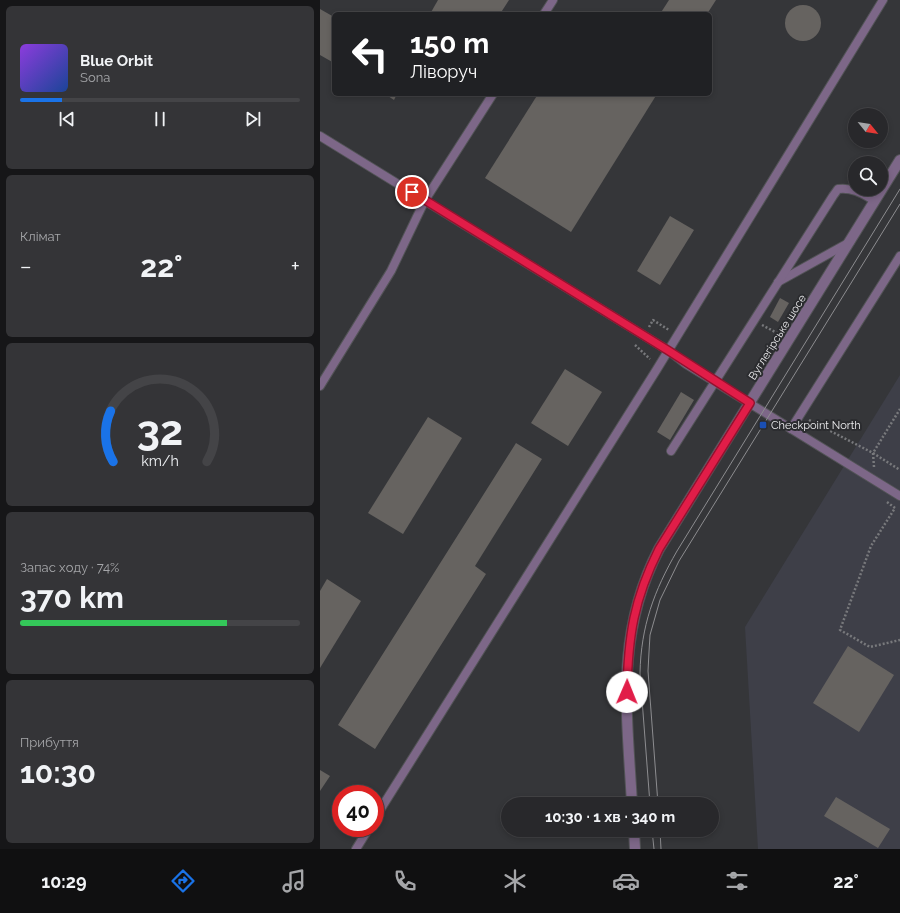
<!DOCTYPE html>
<html lang="uk">
<meta charset="utf-8">
<style>
body{margin:0;font-family:Raleway,sans-serif;background:#343437;color:#f1f3f6;height:100vh;display:flex;flex-direction:column;font-size:15px;white-space:nowrap}
*{box-sizing:border-box;margin:0}
p{font-size:13px;color:#a5a6a9}
.icon{flex:none;width:22px;height:22px;fill:none;stroke:currentColor;stroke-width:2;stroke-linecap:round;stroke-linejoin:round}
.map{position:relative;flex:1;overflow:hidden}
.sheet{display:flex;flex-direction:column;gap:6px;padding:6px;background:#161618;width:320px}
.sheet>*{flex:none}
.guide{position:absolute;left:12px;top:12px;width:380px;height:84px;border-radius:6px;box-shadow:0 2px 6px #0003,0 0 0 1px #444447;background:#202124;color:#fff;overflow:hidden}
.needle{width:26px;rotate:120deg}
.fabs{position:absolute;left:528px;top:108px;display:grid;gap:8px}
.fabs a{display:grid;place-items:center;width:40px;height:40px;border-radius:50%;background:#28282b;box-shadow:0 2px 6px #0003,0 0 0 1px #444447;font-size:20px}
.speed{position:absolute;left:12px;top:785px;display:flex;gap:8px;font-size:20px;font-weight:700;text-align:center}
.speed>*{display:grid;place-content:center;width:52px;height:52px;border-radius:50%;background:#28282b;box-shadow:0 2px 6px #0003,0 0 0 1px #444447;line-height:1}
.speed .limit{border:6px solid #d22;background:#fff;color:#111}
.pin{position:absolute;display:grid;place-items:center;width:34px;height:34px;color:#fff;margin:-17px;border:2px solid #fff;border-radius:50%;box-shadow:0 1px 4px #0007}
.me{position:absolute;width:44px;margin:-22px;rotate:1deg;stroke-linejoin:round;filter:drop-shadow(0 0 3px #0008)}
.turn{display:flex;align-items:center;gap:14px;height:84px;padding:0 12px;font-size:18px}
.turn .icon{width:52px;height:52px;stroke-width:2.5}
.turn b{display:block;font-size:28px;line-height:34px}
.big{font-size:30px;font-weight:700;line-height:1.1}
.sheet .card{flex:1;display:flex;flex-direction:column;justify-content:center;gap:6px;min-width:0;padding:0 14px;border-radius:6px;background:#343437}
.sheet .dial{align-items:center;gap:0}
.dial svg{height:104px;overflow:visible;fill:none;stroke:#444447;stroke-width:7;stroke-linecap:round;text-anchor:middle}
.dial text{fill:#f1f3f6;stroke:none}
.song{display:flex;align-items:center;gap:12px}
.cover{width:48px;height:48px;border-radius:6px;background:linear-gradient(135deg,hsl(270 70% 55%),hsl(220 70% 35%))}
.played{height:4px;border-radius:2px;background:linear-gradient(90deg,#1a73e8 15%,#444447 15%)}
.keys{display:flex;justify-content:space-around;direction:ltr}
.heat{display:flex;justify-content:space-between;align-items:center;font-size:22px;direction:ltr}
.charge{height:6px;border-radius:3px;background:linear-gradient(90deg,#34c759 74%,#444447 0)}
.trip{position:absolute;left:181px;top:797px;width:218px;height:40px;border-radius:20px;background:#28282b;box-shadow:0 2px 6px #0003,0 0 0 1px #444447;font-weight:700;line-height:40px;text-align:center}
.menu{display:flex;height:64px;justify-content:space-around;align-items:center;background:#101011;color:#a5a6a9}
.menu .icon{width:28px;height:28px}
.menu .active{color:#1a73e8}
.menu b{font-size:18px;color:#f1f3f6}
main{display:flex;flex:1;min-height:0}
.map>svg:first-child{display:block}
.built{fill:#3e3f48}
.building{fill:#666360}
.lines{fill:none;stroke-linecap:round;stroke-linejoin:round}
.service-casing{stroke:#525356;stroke-width:10}
.tertiary-casing{stroke:#525356;stroke-width:12}
.path{stroke:#78797c;stroke-width:2.5;stroke-dasharray:2 2;stroke-linecap:butt}
.service{stroke:#7d6788;stroke-width:8}
.tertiary{stroke:#7d6788;stroke-width:10}
.tram{stroke:#8d8d90;stroke-width:1}
.route-casing{stroke:#92132f;stroke-width:10}
.route{stroke:#e11d48;stroke-width:7}
.transit-dot{fill:#1a4fb4;stroke:#2b2c2f;stroke-width:1.5}
.labels{text-anchor:middle;stroke-width:4;stroke-linejoin:round;paint-order:stroke}
.street-label{font-size:11px;fill:#ededef;stroke:#2b2c2f}
.poi-label{font-size:11px;fill:#ededef;stroke:#2b2c2f;text-anchor:start}
</style>
<main>
<section class="sheet">
<div class="card">
<div class="song"><i class="cover"></i><div><b>Blue Orbit</b><p>Sona</p></div></div>
<div class="played"></div>
<div class="keys"><svg class="icon" aria-label="previous" viewBox="0 0 24 24"><path d="M18 5L8 12l10 7zM5 5v14"/></svg><svg class="icon" aria-label="pause" viewBox="0 0 24 24"><path d="M8 5v14M16 5v14"/></svg><svg class="icon" aria-label="next" viewBox="0 0 24 24"><path d="M6 5l10 7-10 7zM19 5v14"/></svg></div>
</div>
<div class="card"><p>Клімат</p>
<div class="heat"><a>−</a><b class="big">22°</b><a>+</a></div>
</div>
<div class="card dial"><svg viewBox="0 0 100 80">
<path d="M14 69A42 42 0 1 1 86 69"/>
<path d="M14 69A42 42 0 0 1 12 30" stroke="#1a73e8"/>
<text x="50" y="56" font-size="32" font-weight="700">32</text>
<text x="50" y="72" font-size="11">km/h</text>
</svg></div>
<div class="card"><p>Запас ходу · 74%</p><b class="big">370 km</b><div class="charge"></div></div>
<div class="card"><p>Прибуття</p><b class="big">10:30</b></div>
</section>
<div class="map">
<svg width="580" height="849" viewBox="0 0 580 849">
<rect width="100%" height="100%" fill="#353639"/>
<polygon class="built" points="580,375 580,849 438,849 425,627"/>
<g class="building">
<polygon points="118,0 189,0 180,14 110,14"/>
<polygon points="349,0 396,0 387,14 340,14"/>
<circle cx="483" cy="23" r="18"/>
<polygon points="0,9 14,17 14,63 0,55"/>
<polygon points="65,94 77,94 74,100"/>
<polygon points="218,94 337,94 251,232 165,178"/>
<polygon points="350,216 374,230 340,285 317,271"/>
<polygon points="460,298 469,303 458,322 450,317"/>
<polygon points="245,369 282,392 248,446 211,423"/>
<polygon points="361,392 374,400 350,440 337,432"/>
<polygon points="108,417 142,438 83,534 48,513"/>
<polygon points="196,443 222,459 155,566 166,574 55,749 18,725"/>
<polygon points="7,579 41,601 0,668 0,591"/>
<polygon points="528,646 574,675 539,732 493,703"/>
<polygon points="0,770 10,776 0,791"/>
<polygon points="516,797 570,829 558,848 504,816"/>
</g>
<g class="lines">
<defs>
<g id="service">
<polyline points="224,14 233,0"/>
<polyline points="0,136 349,351 366,364 580,496"/>
<polyline points="458,282 530,242"/>
<polyline points="0,386 71,271 105,200 173,94"/>
<polyline points="471,429 580,256"/>
<path d="M351,451L513,196L518,189C533,187 543,194 555,201"/>
<polyline points="55,818 337,369 563,0"/>
<polyline points="36,849 49,828"/>
</g>
<g id="tertiary">
<path d="M312,804C307,712 295,634 339,549L580,160"/>
<polyline points="314,830 315,849"/>
</g>
</defs>
<use href="#service" class="service-casing"/>
<use href="#tertiary" class="tertiary-casing"/>
<g class="path">
<polyline points="442,325 459,334"/>
<polyline points="329,327 333,320 349,330"/>
<polyline points="315,345 330,359"/>
<polyline points="489,420 553,453 580,470"/>
<polyline points="554,467 553,453 580,409"/>
<polyline points="567,502 575,508 551,546 520,630 550,647 580,640"/>
</g>
<use href="#service" class="service"/>
<use href="#tertiary" class="tertiary"/>
<g class="tram">
<path d="M330,804L320,673C321,626 334,591 357,551L580,189"/>
<polyline points="338,804 328,671 329,652 330,635 340,600 359,561 580,204"/>
<polyline points="332,830 334,849"/>
<polyline points="340,830 341,849"/>
</g>
</g>
<g class="lines">
<defs>
<path id="route" d="M92,192L349,351L430,403L339,549C314,599 308,636 307,692"/>
</defs>
<use href="#route" class="route-casing"/>
<use href="#route" class="route"/>
</g>
<rect class="transit-dot" x="439" y="421" width="8" height="8" rx="2"/>
<g class="labels">
<g class="street-label">
<text transform="translate(457 337) rotate(-58)" y="4">Вуглегірське шосе</text>
</g>
<g class="poi-label">
<text x="451" y="429">Checkpoint North</text>
</g>
</g>
</svg>
<div class="fabs">
<a><svg class="needle" viewBox="-14 -14 28 28"><path d="M0-13l5 13h-10z" fill="#e53935"/><path d="M0 13l5-13h-10z" fill="#a5a6a9"/></svg></a>
<a><svg class="icon" aria-label="search" viewBox="0 0 24 24"><circle cx="10" cy="10" r="6"/><path d="M15 15l6 6"/></svg></a>
</div>
<div class="speed"><div class="limit">40</div></div>
<div class="pin" style="left:92px;top:192px;background:#d93025"><svg class="icon" aria-label="arrive" viewBox="0 0 24 24"><path d="M6 21V4h12l-3 4 3 4H6"/></svg></div>
<svg class="me" style="left:307px;top:692px" viewBox="-20 -20 40 40"><circle r="19" fill="#fff"/><path d="M0-13L10 11 0 6-10 11z" fill="#e11d48"/></svg>
<div class="trip">10:30 · 1 хв · 340 m</div>
<div class="guide">
<div class="turn"><svg class="icon" aria-label="left" viewBox="0 0 24 24"><path d="M17 20v-9H6M10 6l-5 5 5 5"/></svg><div><b>150 m</b>Ліворуч</div></div>
</div>
</div>
</main>
<nav class="menu">
<b>10:29</b>
<svg class="icon active" aria-label="directions" viewBox="0 0 24 24"><path d="M12 3l9 9-9 9-9-9zM9 14v-3h6M13 9l2 2-2 2"/></svg>
<svg class="icon" aria-label="music" viewBox="0 0 24 24"><path d="M9 18V5l10-2v13"/><circle cx="6" cy="18" r="3"/><circle cx="16" cy="16" r="3"/></svg>
<svg class="icon" aria-label="phone" viewBox="0 0 24 24"><path d="M5 4h4l2 5-3 2q2 4 5 5l2-3 5 2v4C11 20 4 13 5 4z"/></svg>
<svg class="icon" aria-label="climate" viewBox="0 0 24 24"><path d="M12 3v18M4 7l16 10M4 17L20 7"/></svg>
<svg class="icon" aria-label="car" viewBox="0 0 24 24"><path d="M5 17H2v-5l4-1 3-4h7l3 4 3 1v5h-3M9 17h6M6 11h13"/><circle cx="7" cy="17" r="2"/><circle cx="17" cy="17" r="2"/></svg>
<svg class="icon" aria-label="filters" viewBox="0 0 24 24"><path d="M4 7h16M4 17h16"/><circle cx="9" cy="7" r="2"/><circle cx="15" cy="17" r="2"/></svg>
<b>22°</b>
</nav>
